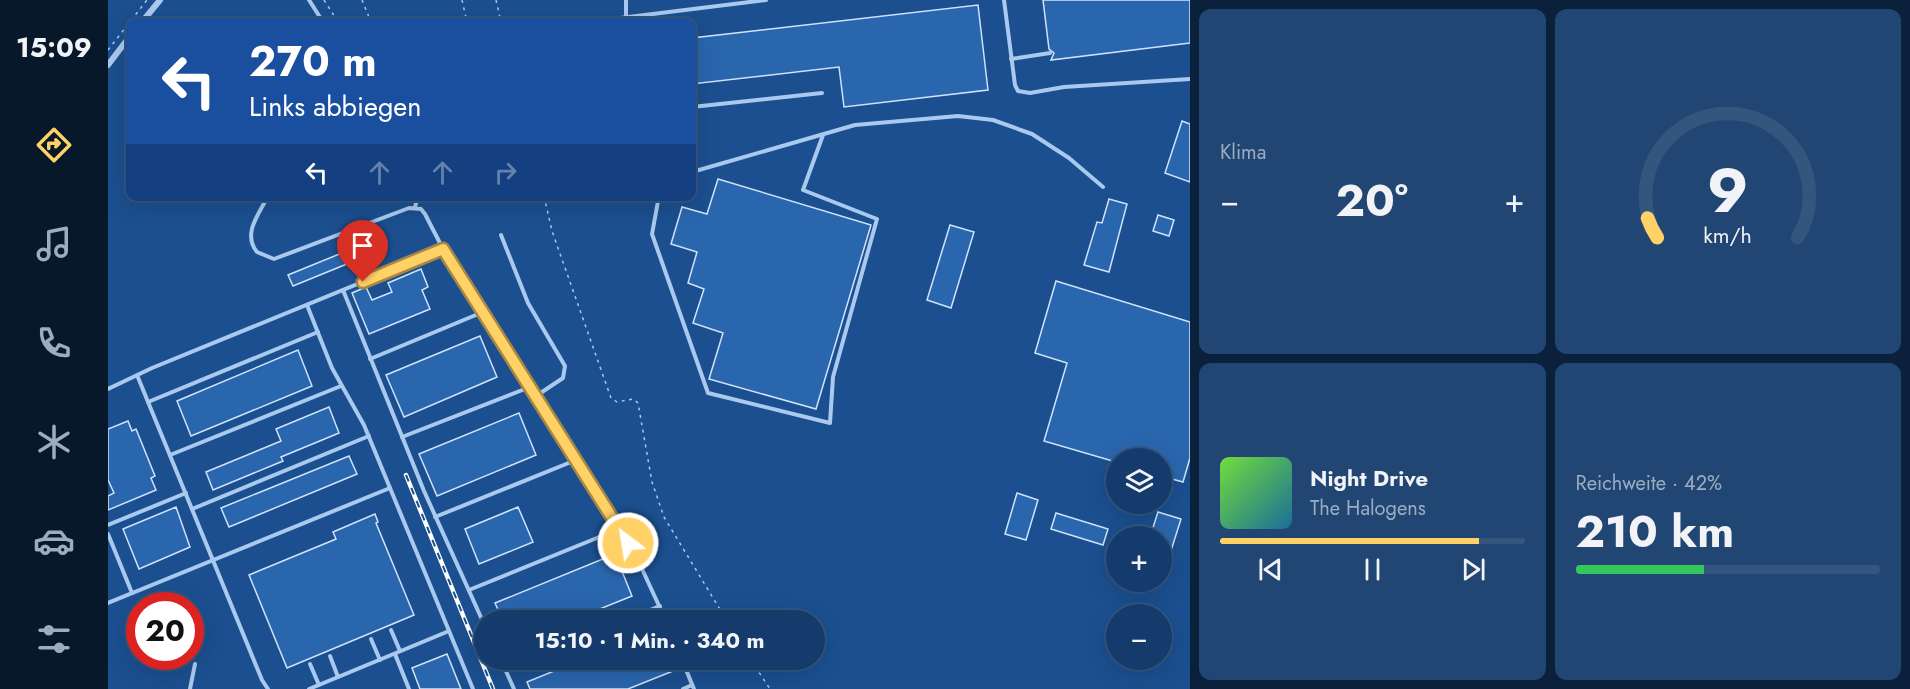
<!DOCTYPE html>
<html lang="de">
<meta charset="utf-8">
<style>
body{margin:0;font-family:Jost,sans-serif;background:#214673;color:#f1f3f6;height:100vh;display:flex;flex-direction:column;font-size:22px;white-space:nowrap}
*{box-sizing:border-box;margin:0}
p{font-size:20px;color:#9dadc1}
.icon{flex:none;width:33px;height:33px;fill:none;stroke:currentColor;stroke-width:2;stroke-linecap:round;stroke-linejoin:round}
.map{position:relative;flex:1;overflow:hidden}
.details{display:flex;flex-direction:column;gap:9px;padding:9px;background:#0b203b;width:720px}
.details>*{flex:none}
.guide{position:absolute;left:18px;top:18px;width:570px;height:183px;border-radius:12px;box-shadow:0 6px 24px #0002,0 0 0 2px #33557e;background:#1a4fa0;color:#fff;overflow:hidden}
.fabs{position:absolute;left:998px;top:448px;display:grid;gap:12px}
.fabs a{display:grid;place-items:center;width:66px;height:66px;border-radius:50%;background:#143b6b;box-shadow:0 6px 24px #0002,0 0 0 2px #33557e;font-size:30px}
.speed{position:absolute;left:18px;top:592px;display:flex;gap:12px;font-size:30px;font-weight:700;text-align:center}
.speed>*{display:grid;place-content:center;width:78px;height:78px;border-radius:50%;background:#143b6b;box-shadow:0 6px 24px #0002,0 0 0 2px #33557e;line-height:1}
.speed .limit{border:9px solid #d22;background:#fff;color:#111}
.pin{position:absolute;display:grid;place-items:center;width:51px;height:51px;color:#fff;margin:-62px -26px;border-radius:50% 50% 50% 0;rotate:-45deg;box-shadow:0 0 6px #0007}
.pin .icon{rotate:45deg}
.me{position:absolute;width:66px;margin:-33px;rotate:329deg;stroke-linejoin:round;filter:drop-shadow(0 0 4px #0008)}
.turn{display:flex;align-items:center;gap:21px;height:126px;padding:0 24px;font-size:27px}
.turn .icon{width:78px;height:78px;stroke-width:2.5}
.turn b{display:block;font-size:42px;line-height:51px}
.lanes{display:flex;align-items:center;height:57px;padding:0 24px;background:#0003;justify-content:center;gap:30px;direction:ltr}
.lanes .off{opacity:.35}
.big{font-size:45px;font-weight:700;line-height:1.1}
.details .tile{flex:1;display:flex;flex-direction:column;justify-content:center;gap:9px;min-width:0;padding:0 21px;border-radius:12px;background:#214673}
.details .dial{align-items:center;gap:0}
.dial svg{height:156px;overflow:visible;fill:none;stroke:#33557e;stroke-width:7;stroke-linecap:round;text-anchor:middle}
.dial text{fill:#f1f3f6;stroke:none}
.song{display:flex;align-items:center;gap:18px}
.cover{width:72px;height:72px;border-radius:9px;background:linear-gradient(135deg,hsl(100 70% 55%),hsl(200 70% 35%))}
.played{height:6px;border-radius:3px;background:linear-gradient(90deg,#ffd166 85%,#33557e 85%)}
.keys{display:flex;justify-content:space-around;direction:ltr}
.heat{display:flex;justify-content:space-between;align-items:center;font-size:33px;direction:ltr}
.charge{height:9px;border-radius:4px;background:linear-gradient(90deg,#34c759 42%,#33557e 0)}
.details .tiles{flex:1;display:grid;gap:9px;grid-template-columns:repeat(2,1fr)}
.trip{position:absolute;left:366px;top:610px;width:351px;height:60px;border-radius:30px;background:#143b6b;box-shadow:0 6px 24px #0002,0 0 0 2px #33557e;font-weight:700;line-height:60px;text-align:center}
main{display:flex;flex:1;min-height:0}
.dock{display:flex;flex-direction:column;width:108px;justify-content:space-around;align-items:center;background:#08182b;color:#9dadc1}
.dock .icon{width:42px;height:42px}
.dock .on{color:#ffd166}
.dock b{font-size:27px;color:#f1f3f6}
.map>svg:first-child{display:block}
.building{fill:#2a66ad;stroke:#cfe3fa;stroke-width:1.5}
.lines{fill:none;stroke-linecap:round;stroke-linejoin:round}
.path{stroke:#a9c9ee;stroke-width:1.5;stroke-dasharray:3 4.5;stroke-linecap:butt}
.service{stroke:#a9c9ee;stroke-width:4}
.minor{stroke:#a9c9ee;stroke-width:6}
.rail-casing{stroke:#fff;stroke-width:4.5}
.rail{stroke:#1b4f8f;stroke-width:2;stroke-dasharray:7;stroke-linecap:butt}
.route-casing{stroke:#a68842;stroke-width:15}
.route{stroke:#ffd166;stroke-width:10}
</style>
<main>
<nav class="dock">
<b>15:09</b>
<svg class="icon on" aria-label="directions" viewBox="0 0 24 24"><path d="M12 3l9 9-9 9-9-9zM9 14v-3h6M13 9l2 2-2 2"/></svg>
<svg class="icon" aria-label="music" viewBox="0 0 24 24"><path d="M9 18V5l10-2v13"/><circle cx="6" cy="18" r="3"/><circle cx="16" cy="16" r="3"/></svg>
<svg class="icon" aria-label="phone" viewBox="0 0 24 24"><path d="M5 4h4l2 5-3 2q2 4 5 5l2-3 5 2v4C11 20 4 13 5 4z"/></svg>
<svg class="icon" aria-label="climate" viewBox="0 0 24 24"><path d="M12 3v18M4 7l16 10M4 17L20 7"/></svg>
<svg class="icon" aria-label="car" viewBox="0 0 24 24"><path d="M5 17H2v-5l4-1 3-4h7l3 4 3 1v5h-3M9 17h6M6 11h13"/><circle cx="7" cy="17" r="2"/><circle cx="17" cy="17" r="2"/></svg>
<svg class="icon" aria-label="filters" viewBox="0 0 24 24"><path d="M4 7h16M4 17h16"/><circle cx="9" cy="7" r="2"/><circle cx="15" cy="17" r="2"/></svg>
</nav>
<div class="map">
<svg width="1082" height="689" viewBox="0 0 1082 689">
<rect width="100%" height="100%" fill="#1b4f8f"/>
<g class="building">
<polygon points="935,0 1082,0 1082,43 943,60 946,53 941,49"/>
<polygon points="870,5 880,90 736,107 731,67 584,84 584,38"/>
<polygon points="1074,121 1082,124 1082,182 1057,173"/>
<polygon points="610,179 763,225 708,409 601,379 615,333 585,323 596,289 580,283 589,252 563,244 574,207 599,214"/>
<polygon points="1001,199 1019,204 1001,272 976,265 989,222 994,223"/>
<polygon points="1050,215 1066,220 1061,236 1045,231"/>
<polygon points="842,225 866,232 843,308 819,300"/>
<polygon points="251,246 256,257 185,286 180,275"/>
<polygon points="313,269 320,287 314,290 322,309 261,334 244,293 258,287 264,300 284,292 280,283"/>
<polygon points="948,281 1082,322 1082,458 1075,482 1053,476 1053,459 1008,459 1008,462 936,441 959,363 927,353"/>
<polygon points="372,336 389,377 296,417 278,375"/>
<polygon points="190,350 204,386 83,436 69,401"/>
<polygon points="221,407 231,433 173,457 175,461 105,490 98,472 173,441 168,429"/>
<polygon points="411,413 428,455 329,496 311,454"/>
<polygon points="20,421 24,431 28,429 47,476 43,478 48,490 0,510 0,496 6,493 0,480 0,429"/>
<polygon points="241,456 249,474 121,527 113,508"/>
<polygon points="909,493 930,500 918,540 897,534"/>
<polygon points="68,507 82,547 31,569 15,529"/>
<polygon points="410,507 425,542 371,564 357,529"/>
<polygon points="1050,512 1073,519 1055,576 1053,537 1042,537"/>
<polygon points="948,513 1000,529 995,545 943,529"/>
<polygon points="267,514 270,522 268,523 306,615 179,668 141,575 228,539 225,532"/>
<polygon points="507,554 524,596 462,621 395,621 387,603"/>
<polygon points="339,654 353,689 312,689 304,668"/>
<polygon points="473,660 560,660 565,671 520,689 422,689 419,682"/>
</g>
<g class="lines">
<g class="path">
<polyline points="216,0 230,22"/>
<polyline points="254,0 263,22"/>
<polyline points="354,0 359,22"/>
<polyline points="388,0 393,22"/>
<polyline points="0,50 39,0"/>
<polyline points="436,196 444,231 503,398 509,402 525,399 530,403 544,482 556,517 619,621"/>
<polyline points="643,660 662,689"/>
</g>
<g class="service">
<polyline points="201,0 215,22"/>
<polyline points="518,0 518,18"/>
<polyline points="896,0 907,85 910,91 922,93 956,87 1082,79"/>
<polyline points="480,22 658,0"/>
<polyline points="903,59 942,53"/>
<polyline points="584,107 714,93"/>
<polyline points="584,172 747,125 850,116 885,120 924,134 961,158 995,187"/>
<path d="M160,196C151,214 134,234 149,252L166,259L301,208L313,209L317,214L335,249L529,558L558,621"/>
<polyline points="551,196 544,234 600,393 722,423 725,377 769,219 695,190 715,135"/>
<polyline points="307,207 310,196"/>
<polyline points="393,235 420,303 457,366 455,378 428,396"/>
<polyline points="235,290 316,491 376,624"/>
<polyline points="199,305 224,368 256,425 365,689"/>
<polyline points="262,359 375,312"/>
<polyline points="29,375 154,680 160,689"/>
<polyline points="0,389 44,368 335,249"/>
<polyline points="40,402 210,332"/>
<polyline points="294,437 422,387"/>
<polyline points="62,455 233,386"/>
<polyline points="84,509 261,436"/>
<polyline points="327,517 468,460"/>
<polyline points="0,525 78,493"/>
<polyline points="0,534 24,593"/>
<polyline points="361,590 511,529"/>
<polyline points="0,603 282,488"/>
<polyline points="515,621 552,606"/>
<polyline points="283,630 292,651"/>
<polyline points="263,639 272,660"/>
<polyline points="287,654 301,689"/>
<polyline points="222,656 230,677"/>
<polyline points="393,660 406,689"/>
<polyline points="574,660 586,689"/>
<polyline points="202,664 211,685"/>
<polyline points="397,668 417,660"/>
<polyline points="82,689 87,664"/>
<polyline points="201,689 341,631"/>
<polyline points="575,689 584,685"/>
</g>
<g class="minor">
<polyline points="34,22 52,0"/>
<polyline points="0,65 22,36"/>
</g>
<defs>
<polyline id="rail" points="298,475 385,689"/>
</defs>
<use href="#rail" class="rail-casing"/>
<use href="#rail" class="rail"/>
</g>
<g class="lines">
<defs>
<polyline id="route" points="255,282 335,249 520,543"/>
</defs>
<use href="#route" class="route-casing"/>
<use href="#route" class="route"/>
</g>
</svg>
<div class="fabs">
<a><svg class="icon" aria-label="layers" viewBox="0 0 24 24"><path d="M12 4l9 5-9 5-9-5zM3 14l9 5 9-5"/></svg></a>
<a>+</a>
<a>−</a>
</div>
<div class="speed"><div class="limit">20</div></div>
<div class="pin" style="left:255px;top:282px;background:#d93025"><svg class="icon" aria-label="arrive" viewBox="0 0 24 24"><path d="M6 21V4h12l-3 4 3 4H6"/></svg></div>
<svg class="me" style="left:520px;top:543px" viewBox="-20 -20 40 40"><circle r="17" fill="#ffd166" stroke="#fff" stroke-width="3"/><path d="M0-11L8 9 0 5-8 9z" fill="#fff"/></svg>
<div class="trip">15:10 · 1 Min. · 340 m</div>
<div class="guide">
<div class="turn"><svg class="icon" aria-label="left" viewBox="0 0 24 24"><path d="M17 20v-9H6M10 6l-5 5 5 5"/></svg><div><b>270 m</b>Links abbiegen</div></div>
<div class="lanes"><svg class="icon" aria-label="left" viewBox="0 0 24 24"><path d="M17 20v-9H6M10 6l-5 5 5 5"/></svg><svg class="icon off" aria-label="ahead" viewBox="0 0 24 24"><path d="M12 20V5M6 11l6-6 6 6"/></svg><svg class="icon off" aria-label="ahead" viewBox="0 0 24 24"><path d="M12 20V5M6 11l6-6 6 6"/></svg><svg class="icon off" aria-label="right" viewBox="0 0 24 24"><path d="M7 20v-9h11M14 6l5 5-5 5"/></svg></div>
</div>
</div>
<section class="details">
<div class="tiles">
<div class="tile"><p>Klima</p>
<div class="heat"><a>−</a><b class="big">20°</b><a>+</a></div>
</div>
<div class="tile dial"><svg viewBox="0 0 100 80">
<path d="M14 69A42 42 0 1 1 86 69"/>
<path d="M14 69A42 42 0 0 1 9 59" stroke="#ffd166"/>
<text x="50" y="56" font-size="32" font-weight="700">9</text>
<text x="50" y="72" font-size="11">km/h</text>
</svg></div>
<div class="tile">
<div class="song"><i class="cover"></i><div><b>Night Drive</b><p>The Halogens</p></div></div>
<div class="played"></div>
<div class="keys"><svg class="icon" aria-label="previous" viewBox="0 0 24 24"><path d="M18 5L8 12l10 7zM5 5v14"/></svg><svg class="icon" aria-label="pause" viewBox="0 0 24 24"><path d="M8 5v14M16 5v14"/></svg><svg class="icon" aria-label="next" viewBox="0 0 24 24"><path d="M6 5l10 7-10 7zM19 5v14"/></svg></div>
</div>
<div class="tile"><p>Reichweite · 42%</p><b class="big">210 km</b><div class="charge"></div></div>
</div>
</section>
</main>
